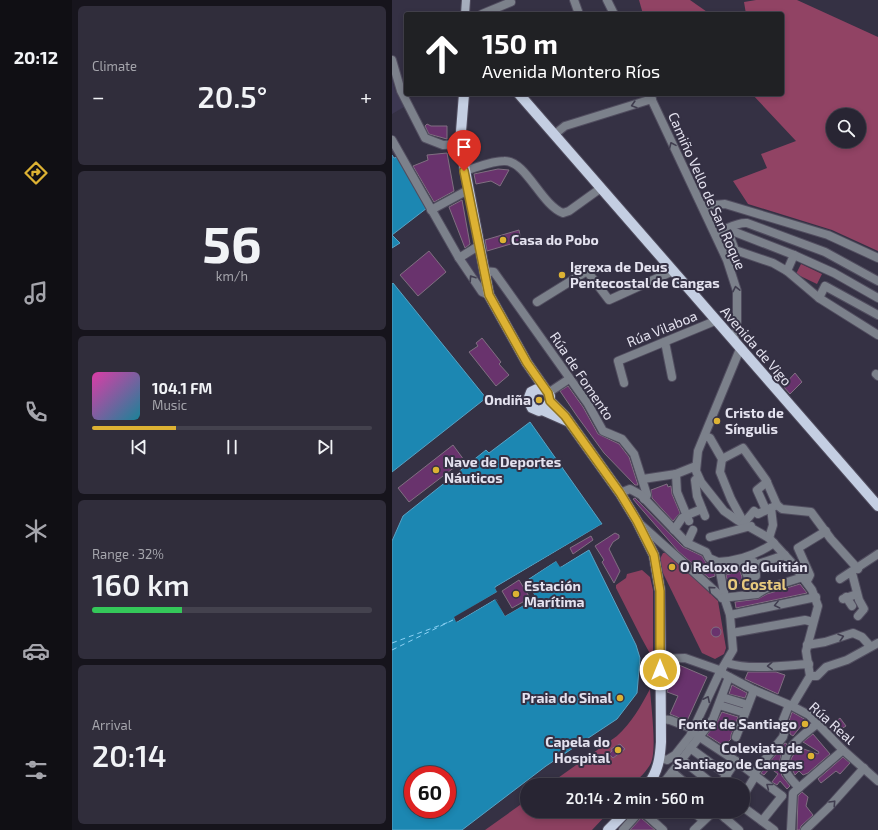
<!DOCTYPE html>
<meta charset="utf-8">
<style>
body{margin:0;font-family:"Exo 2",sans-serif;background:#302d3b;color:#f1f3f6;height:100vh;display:flex;flex-direction:column;font-size:15px;white-space:nowrap}
*{box-sizing:border-box;margin:0}
p{font-size:13px;color:#a5a5ac}
.icon{flex:none;width:22px;height:22px;fill:none;stroke:currentColor;stroke-width:2;stroke-linecap:round;stroke-linejoin:round}
.map{position:relative;flex:1;overflow:hidden}
.drawer{display:flex;flex-direction:column;gap:6px;padding:6px;background:#16141c;width:320px}
.drawer>*{flex:none}
.top-card{position:absolute;left:12px;top:12px;width:380px;height:84px;border-radius:4px;box-shadow:0 2px 6px #0003,0 0 0 1px #44424e;background:#202124;color:#fff;overflow:hidden}
.tools{position:absolute;left:434px;top:108px;display:grid;gap:8px}
.tools a{display:grid;place-items:center;width:40px;height:40px;border-radius:50%;background:#282533;box-shadow:0 2px 6px #0003,0 0 0 1px #44424e;font-size:20px}
.speed{position:absolute;left:12px;top:766px;display:flex;gap:8px;font-size:20px;font-weight:700;text-align:center}
.speed>*{display:grid;place-content:center;width:52px;height:52px;border-radius:50%;background:#282533;box-shadow:0 2px 6px #0003,0 0 0 1px #44424e;line-height:1}
.speed .limit{border:6px solid #d22;background:#fff;color:#111}
.pin{position:absolute;display:grid;place-items:center;width:34px;height:34px;color:#fff;margin:-41px -17px;border-radius:50% 50% 50% 0;rotate:-45deg;box-shadow:0 0 4px #0007}
.pin .icon{rotate:45deg}
.me{position:absolute;width:44px;margin:-22px;rotate:0deg;stroke-linejoin:round;filter:drop-shadow(0 0 3px #0008)}
.turn{display:flex;align-items:center;gap:14px;height:84px;padding:0 12px;font-size:18px}
.turn .icon{width:52px;height:52px;stroke-width:2.5}
.turn b{display:block;font-size:28px;line-height:34px}
.big{font-size:30px;font-weight:600;line-height:1.1}
.drawer .tile{flex:1;display:flex;flex-direction:column;justify-content:center;gap:6px;min-width:0;padding:0 14px;border-radius:6px;background:#302d3b}
.drawer .dial{align-items:center;gap:0}
.dial b{font-size:52px;line-height:1}
.song{display:flex;align-items:center;gap:12px}
.cover{width:48px;height:48px;border-radius:6px;background:linear-gradient(135deg,hsl(320 70% 55%),hsl(190 70% 35%))}
.played{height:4px;border-radius:2px;background:linear-gradient(90deg,#ddb233 30%,#44424e 30%)}
.keys{display:flex;justify-content:space-around;direction:ltr}
.heat{display:flex;justify-content:space-between;align-items:center;font-size:22px;direction:ltr}
.charge{height:6px;border-radius:3px;background:linear-gradient(90deg,#34c759 32%,#44424e 0)}
.trip{position:absolute;left:128px;top:778px;width:230px;height:40px;border-radius:20px;background:#282533;box-shadow:0 2px 6px #0003,0 0 0 1px #44424e;font-weight:600;line-height:40px;text-align:center}
main{display:flex;flex:1;min-height:0}
.tabs{display:flex;flex-direction:column;width:72px;justify-content:space-around;align-items:center;background:#100f14;color:#a5a5ac}
.tabs .icon{width:28px;height:28px}
.tabs .selected{color:#ddb233}
.tabs b{font-size:18px;color:#f1f3f6}
.map>svg:first-child{display:block}
.built{fill:#3d3852}
.green{fill:#8c4060}
.forest{fill:#914364;fill-rule:evenodd}
.water{fill:#1c87b2;stroke:#58a2c4;fill-rule:evenodd}
.pier{fill:#353144}
.lines{fill:none;stroke-linecap:round;stroke-linejoin:round}
.ferry{stroke:#8cd1f4;stroke-width:1;stroke-dasharray:5 4;stroke-linecap:butt}
.building{fill:#69336d;stroke:#806f81}
.street-casing{stroke:#514d5f;stroke-width:10}
.secondary-casing{stroke:#514d5f;stroke-width:10}
.primary-casing{stroke:#514d5f;stroke-width:12}
.street{stroke:#7c818b;stroke-width:8}
.secondary{stroke:#a5adbc;stroke-width:8}
.primary{stroke:#c4cee2;stroke-width:10}
.oneway{stroke:#403d4f}
.route-casing{stroke:#907421;stroke-width:10}
.route{stroke:#ddb233;stroke-width:7}
.poi-dot{fill:#ddb233;stroke:#353144;stroke-width:1.5}
.labels{text-anchor:middle;stroke-width:4;stroke-linejoin:round;paint-order:stroke}
.street-label{font-size:14px;fill:#e4e2ef;stroke:#353144}
.poi-label{font-size:14px;font-weight:bold;fill:#e4e2ef;stroke:#353144;text-anchor:start}
.neighbourhood-label{font-size:15px;font-weight:bold;fill:#e7c97e;stroke:#353144}
</style>
<main>
<nav class="tabs">
<b>20:12</b>
<svg class="icon selected" aria-label="directions" viewBox="0 0 24 24"><path d="M12 3l9 9-9 9-9-9zM9 14v-3h6M13 9l2 2-2 2"/></svg>
<svg class="icon" aria-label="music" viewBox="0 0 24 24"><path d="M9 18V5l10-2v13"/><circle cx="6" cy="18" r="3"/><circle cx="16" cy="16" r="3"/></svg>
<svg class="icon" aria-label="phone" viewBox="0 0 24 24"><path d="M5 4h4l2 5-3 2q2 4 5 5l2-3 5 2v4C11 20 4 13 5 4z"/></svg>
<svg class="icon" aria-label="climate" viewBox="0 0 24 24"><path d="M12 3v18M4 7l16 10M4 17L20 7"/></svg>
<svg class="icon" aria-label="car" viewBox="0 0 24 24"><path d="M5 17H2v-5l4-1 3-4h7l3 4 3 1v5h-3M9 17h6M6 11h13"/><circle cx="7" cy="17" r="2"/><circle cx="17" cy="17" r="2"/></svg>
<svg class="icon" aria-label="filters" viewBox="0 0 24 24"><path d="M4 7h16M4 17h16"/><circle cx="9" cy="7" r="2"/><circle cx="15" cy="17" r="2"/></svg>
</nav>
<section class="drawer">
<div class="tile"><p>Climate</p>
<div class="heat"><a>−</a><b class="big">20.5°</b><a>+</a></div>
</div>
<div class="tile dial"><b>56</b><p>km/h</p></div>
<div class="tile">
<div class="song"><i class="cover"></i><div><b>104.1 FM</b><p>Music</p></div></div>
<div class="played"></div>
<div class="keys"><svg class="icon" aria-label="previous" viewBox="0 0 24 24"><path d="M18 5L8 12l10 7zM5 5v14"/></svg><svg class="icon" aria-label="pause" viewBox="0 0 24 24"><path d="M8 5v14M16 5v14"/></svg><svg class="icon" aria-label="next" viewBox="0 0 24 24"><path d="M6 5l10 7-10 7zM19 5v14"/></svg></div>
</div>
<div class="tile"><p>Range · 32%</p><b class="big">160 km</b><div class="charge"></div></div>
<div class="tile"><p>Arrival</p><b class="big">20:14</b></div>
</section>
<div class="map">
<svg width="486" height="830" viewBox="0 0 486 830">
<rect width="100%" height="100%" fill="#353144"/>
<g class="built">
<polygon points="0,78 3,90 12,107 0,114"/>
<polygon points="84,253 88,277 85,279 73,260"/>
</g>
<g class="green">
<polygon points="409,264 430,274 425,284 404,274"/>
<polygon points="271,553 275,553 326,601 334,648 332,654 323,659 310,653 269,569 268,559"/>
<polygon points="250,570 258,577 261,590 261,659 250,639 224,588 224,585 234,578 235,574"/>
<path d="M258,689C259,706 265,749 259,763C255,771 247,778 241,785H156L225,736C240,722 249,706 258,689Z"/>
<polygon points="135,800 135,811 218,811 200,830 93,830"/>
</g>
<g class="forest">
<polygon points="247,0 298,0 318,14 251,14"/>
<path d="M364,0H405L486,37V251L440,230L356,204L341,181L375,168L369,154L404,141L360,94H390V14H354L352,2ZM441,115H467V141H441Z"/>
</g>
<g class="water">
<polygon points="0,155 2,158 6,157 35,208 0,235 8,243 0,248"/>
<polygon points="1,283 94,398 0,472 0,284"/>
<path d="M138,422L210,524L103,587L105,592L62,618L65,622L104,599L113,616L144,598L134,581L164,561L169,567L197,550L244,645L248,658L245,693L225,719L154,766L70,830H0V541L11,516L94,450L97,453ZM21,775H55V809H21Z"/>
</g>
<polygon class="pier" points="210,524 208,527 105,588 106,593 65,618 103,597 114,613 141,598 132,581 133,579 164,559 169,564 198,548 168,567 164,561 134,580 144,598 113,616 103,599 64,622 62,617 105,592 103,588"/>
<g class="lines">
<g class="ferry">
<polyline points="0,643 57,622"/>
<polyline points="0,650 63,619"/>
</g>
</g>
<g class="building">
<polygon points="35,124 39,126 55,126 55,139 37,134 33,126"/>
<polygon points="55,153 62,191 42,202 21,166 36,160 35,155"/>
<polygon points="106,169 117,170 108,186 99,181 84,184 82,174"/>
<polygon points="70,200 78,244 73,248 57,207"/>
<polygon points="127,230 129,241 95,251 93,240"/>
<polygon points="37,251 54,272 26,296 8,275"/>
<polygon points="90,338 109,362 107,364 117,375 104,386 77,352 86,346 84,343"/>
<polygon points="403,373 410,382 398,394 391,386"/>
<polygon points="176,386 191,407 206,434 227,444 237,457 246,485 243,485 212,453 185,416 168,391"/>
<polygon points="61,445 72,460 17,502 6,488"/>
<polygon points="275,484 276,487 279,486 280,494 288,513 281,521 260,498 259,490"/>
<polygon points="243,498 291,547 310,556 314,563 322,566 323,576 317,578 286,551 246,505 241,499"/>
<polygon points="223,533 227,535 227,538 221,542 217,549 228,571 222,583 210,562 212,560 203,546"/>
<polygon points="199,536 201,540 181,554 178,548"/>
<polygon points="348,571 350,577 348,583 337,589 334,575"/>
<polygon points="127,580 138,598 120,608 110,591"/>
<polygon points="408,584 415,593 344,608 343,602 366,599 375,594"/>
<circle cx="324" cy="632" r="5"/>
<polygon points="287,665 315,677 295,721 278,714 286,696 275,692"/>
<polygon points="356,672 384,672 393,675 386,694 353,679"/>
<polygon points="340,685 355,693 353,698 337,694"/>
<polygon points="330,712 346,717 339,735 339,739 332,746 315,735 325,722"/>
<polygon points="400,712 414,720 401,736 398,734 397,721"/>
<polygon points="448,718 454,726 443,733 437,727"/>
<polygon points="421,734 438,754 416,773 411,775 407,771 403,775 398,765 399,759 406,747 426,754 427,752 411,742"/>
<polygon points="393,743 395,744 389,755 387,765 390,776 398,786 395,789 388,781 385,785 380,782 386,774 378,768 372,775 369,773"/>
<polygon points="228,744 233,749 221,758 217,754 220,751 219,749"/>
<polygon points="451,757 458,763 448,774 444,771 429,783 426,779"/>
<polygon points="410,792 416,797 414,806 421,815 409,826 408,830 405,830 406,796"/>
<polygon points="249,818 263,830 238,830"/>
</g>
<g class="lines">
<defs>
<g id="street">
<polyline points="182,0 187,14"/>
<polyline points="215,0 222,14"/>
<polyline points="90,14 119,2"/>
<polyline points="0,60 9,91 33,138 51,145 68,144"/>
<polyline points="257,94 335,260 345,291 345,322 342,341"/>
<polyline points="163,134 173,126 260,99"/>
<polyline points="0,140 67,258 90,292 97,295"/>
<path d="M72,171C84,168 99,161 112,161C134,160 149,205 171,213L177,211L209,188"/>
<polyline points="311,206 333,204 436,235 486,258"/>
<polyline points="39,210 76,190"/>
<polyline points="335,229 402,255 442,273 486,298"/>
<polyline points="335,229 343,250 381,263 395,271 427,298"/>
<path d="M323,233C334,230 344,222 355,223L433,252L486,281"/>
<polyline points="67,258 88,245"/>
<polyline points="92,271 102,272 196,404 211,431 230,439 242,454 255,495 252,499"/>
<polyline points="395,271 402,255"/>
<polyline points="145,302 195,271 217,300 281,271"/>
<polyline points="486,315 433,286 427,298 486,335"/>
<polyline points="273,342 280,377"/>
<polyline points="348,349 306,451 304,471 309,482 332,511 345,520 377,538 400,563 420,590 426,606 414,651 418,676 400,706"/>
<polyline points="484,374 486,376"/>
<polyline points="232,383 226,361 323,321"/>
<polyline points="156,393 177,379"/>
<polyline points="313,436 318,438 330,459 328,472 339,499 352,523"/>
<polyline points="330,459 351,448 374,480 385,505 379,508 381,525 377,538"/>
<polyline points="284,474 285,492 297,521"/>
<polyline points="306,478 303,480 305,496 313,516"/>
<polyline points="251,479 284,474 304,466"/>
<polyline points="228,493 238,489 249,495 295,543 314,552 317,558 326,562"/>
<polyline points="385,505 390,509 419,512 439,539 466,569"/>
<polyline points="374,510 365,490 375,482"/>
<polyline points="295,515 310,509"/>
<polyline points="247,523 333,600 338,615 341,650 328,672 298,736 283,755 275,760 268,758"/>
<polyline points="352,523 362,511 366,514 379,508"/>
<polyline points="282,530 290,518 295,516"/>
<polyline points="318,537 359,526"/>
<polyline points="295,543 301,530"/>
<path d="M326,562C346,561 366,554 382,543"/>
<polyline points="351,565 357,580"/>
<polyline points="327,567 333,597"/>
<polyline points="328,571 362,562 363,565 393,555"/>
<polyline points="460,573 467,600 472,609 466,616"/>
<polyline points="448,579 486,554"/>
<polyline points="415,581 418,575 406,548 434,531"/>
<polyline points="353,582 364,576 363,565"/>
<polyline points="454,597 460,606"/>
<polyline points="330,598 365,594 373,589 411,577"/>
<polyline points="451,599 465,594"/>
<polyline points="338,615 424,597"/>
<polyline points="340,633 413,620 421,622"/>
<polyline points="415,645 433,642 461,633 470,637 478,646"/>
<polyline points="269,659 293,658 330,671"/>
<path d="M335,663C361,671 391,665 417,664"/>
<polyline points="328,672 362,690 400,706 417,715 451,750 486,781"/>
<polyline points="418,676 425,676 434,667 455,660 486,643"/>
<polyline points="269,680 278,659"/>
<polyline points="330,697 356,705"/>
<polyline points="327,705 353,713"/>
<polyline points="269,719 278,720 301,729"/>
<polyline points="303,734 344,761 390,796"/>
<polyline points="344,737 362,690"/>
<polyline points="298,748 335,775"/>
<polyline points="289,759 322,785"/>
<polyline points="280,772 296,785"/>
<polyline points="270,785 321,719 337,677"/>
<polyline points="328,785 344,761"/>
<path d="M407,788C403,783 398,779 395,773C385,751 412,735 426,723"/>
<polyline points="351,796 362,778 364,771 391,737 393,730 391,720 397,705"/>
<polyline points="351,807 382,830"/>
<polyline points="250,811 271,830"/>
<polyline points="300,811 311,820"/>
<polyline points="325,811 347,830"/>
<polyline points="333,818 341,811"/>
<polyline points="370,821 390,796"/>
<polyline points="231,830 248,811"/>
<polyline points="302,830 322,811"/>
<polyline points="399,830 401,793 451,750"/>
<polyline points="413,830 437,807 472,768"/>
</g>
<polyline id="secondary" points="73,14 74,0"/>
<g id="primary">
<polyline points="72,94 68,144 97,295 135,363 158,396 158,401 154,408 147,411 140,408 136,400 139,392 145,389 154,390"/>
<polyline points="127,94 486,506"/>
<path d="M158,401L173,416L228,493L245,521L262,555L268,591L269,742C268,759 266,771 256,785"/>
<polyline points="150,410 175,421"/>
<polyline points="216,830 235,811"/>
</g>
</defs>
<use href="#street" class="street-casing"/>
<use href="#secondary" class="secondary-casing"/>
<use href="#primary" class="primary-casing"/>
<use href="#street" class="street"/>
<use href="#secondary" class="secondary"/>
<use href="#primary" class="primary"/>
</g>
<defs><path id="oneway-chevron" d="M-2-3.5L2.5 0L-2 3.5" fill="none" stroke-width="1.6" stroke-linecap="round" stroke-linejoin="round"/></defs>
<g class="oneway">
<use href="#oneway-chevron" transform="translate(242 105) rotate(163)"/>
<use href="#oneway-chevron" transform="translate(280 145) rotate(-114)"/>
<use href="#oneway-chevron" transform="translate(80 278) rotate(-124)"/>
<use href="#oneway-chevron" transform="translate(344 289) rotate(-102)"/>
<use href="#oneway-chevron" transform="translate(319 589) rotate(-138)"/>
<use href="#oneway-chevron" transform="translate(385 605) rotate(166)"/>
<use href="#oneway-chevron" transform="translate(449 637) rotate(-17)"/>
<use href="#oneway-chevron" transform="translate(378 666) rotate(177)"/>
<use href="#oneway-chevron" transform="translate(315 699) rotate(-64)"/>
<use href="#oneway-chevron" transform="translate(377 786) rotate(-142)"/>
<use href="#oneway-chevron" transform="translate(441 803) rotate(-47)"/>
</g>
<g class="lines">
<defs>
<polyline id="route" points="72,171 97,295 135,363 156,393 158,401 173,416 228,493 245,521 262,555 268,591 268,670"/>
</defs>
<use href="#route" class="route-casing"/>
<use href="#route" class="route"/>
</g>
<g class="poi-dot">
<circle cx="111" cy="240" r="4"/>
<circle cx="170" cy="275" r="4"/>
<circle cx="147" cy="400" r="4"/>
<circle cx="325" cy="421" r="4"/>
<circle cx="44" cy="470" r="4"/>
<circle cx="280" cy="567" r="4"/>
<circle cx="124" cy="594" r="4"/>
<circle cx="228" cy="698" r="4"/>
<circle cx="413" cy="724" r="4"/>
<circle cx="226" cy="750" r="4"/>
<circle cx="419" cy="756" r="4"/>
</g>
<g class="labels">
<g class="street-label">
<text transform="translate(315 191) rotate(66)" y="5">Camiño Vello de San Roque</text>
<text transform="translate(270 329) rotate(-22)" y="5">Rúa Vilaboa</text>
<text transform="translate(364 346) rotate(49)" y="5">Avenida de Vigo</text>
<text transform="translate(190 376) rotate(56)" y="5">Rúa de Fomento</text>
<text transform="translate(440 723) rotate(42)" y="5">Rúa Real</text>
</g>
<g class="poi-label">
<text x="119" y="245">Casa do Pobo</text>
<text x="178" y="272">Igrexa de Deus<tspan x="178" dy="16">Pentecostal de Cangas</tspan></text>
<text x="139" y="405" text-anchor="end">Ondiña</text>
<text x="333" y="418">Cristo de<tspan x="333" dy="16">Síngulis</tspan></text>
<text x="52" y="467">Nave de Deportes<tspan x="52" dy="16">Náuticos</tspan></text>
<text x="288" y="572">O Reloxo de Guitián</text>
<text x="132" y="591">Estación<tspan x="132" dy="16">Marítima</tspan></text>
<text x="220" y="703" text-anchor="end">Praia do Sinal</text>
<text x="405" y="729" text-anchor="end">Fonte de Santiago</text>
<text x="218" y="747" text-anchor="end">Capela do<tspan x="218" dy="16">Hospital</tspan></text>
<text x="411" y="753" text-anchor="end">Colexiata de<tspan x="411" dy="16">Santiago de Cangas</tspan></text>
</g>
<g class="neighbourhood-label">
<text x="365" y="590">O Costal</text>
</g>
</g>
</svg>
<div class="tools">
<a><svg class="icon" aria-label="search" viewBox="0 0 24 24"><circle cx="10" cy="10" r="6"/><path d="M15 15l6 6"/></svg></a>
</div>
<div class="speed"><div class="limit">60</div></div>
<div class="pin" style="left:72px;top:171px;background:#d93025"><svg class="icon" aria-label="arrive" viewBox="0 0 24 24"><path d="M6 21V4h12l-3 4 3 4H6"/></svg></div>
<svg class="me" style="left:268px;top:670px" viewBox="-20 -20 40 40"><circle r="17" fill="#ddb233" stroke="#fff" stroke-width="3"/><path d="M0-11L8 9 0 5-8 9z" fill="#fff"/></svg>
<div class="trip">20:14 · 2 min · 560 m</div>
<div class="top-card">
<div class="turn"><svg class="icon" aria-label="ahead" viewBox="0 0 24 24"><path d="M12 20V5M6 11l6-6 6 6"/></svg><div><b>150 m</b>Avenida Montero Ríos</div></div>
</div>
</div>
</main>
